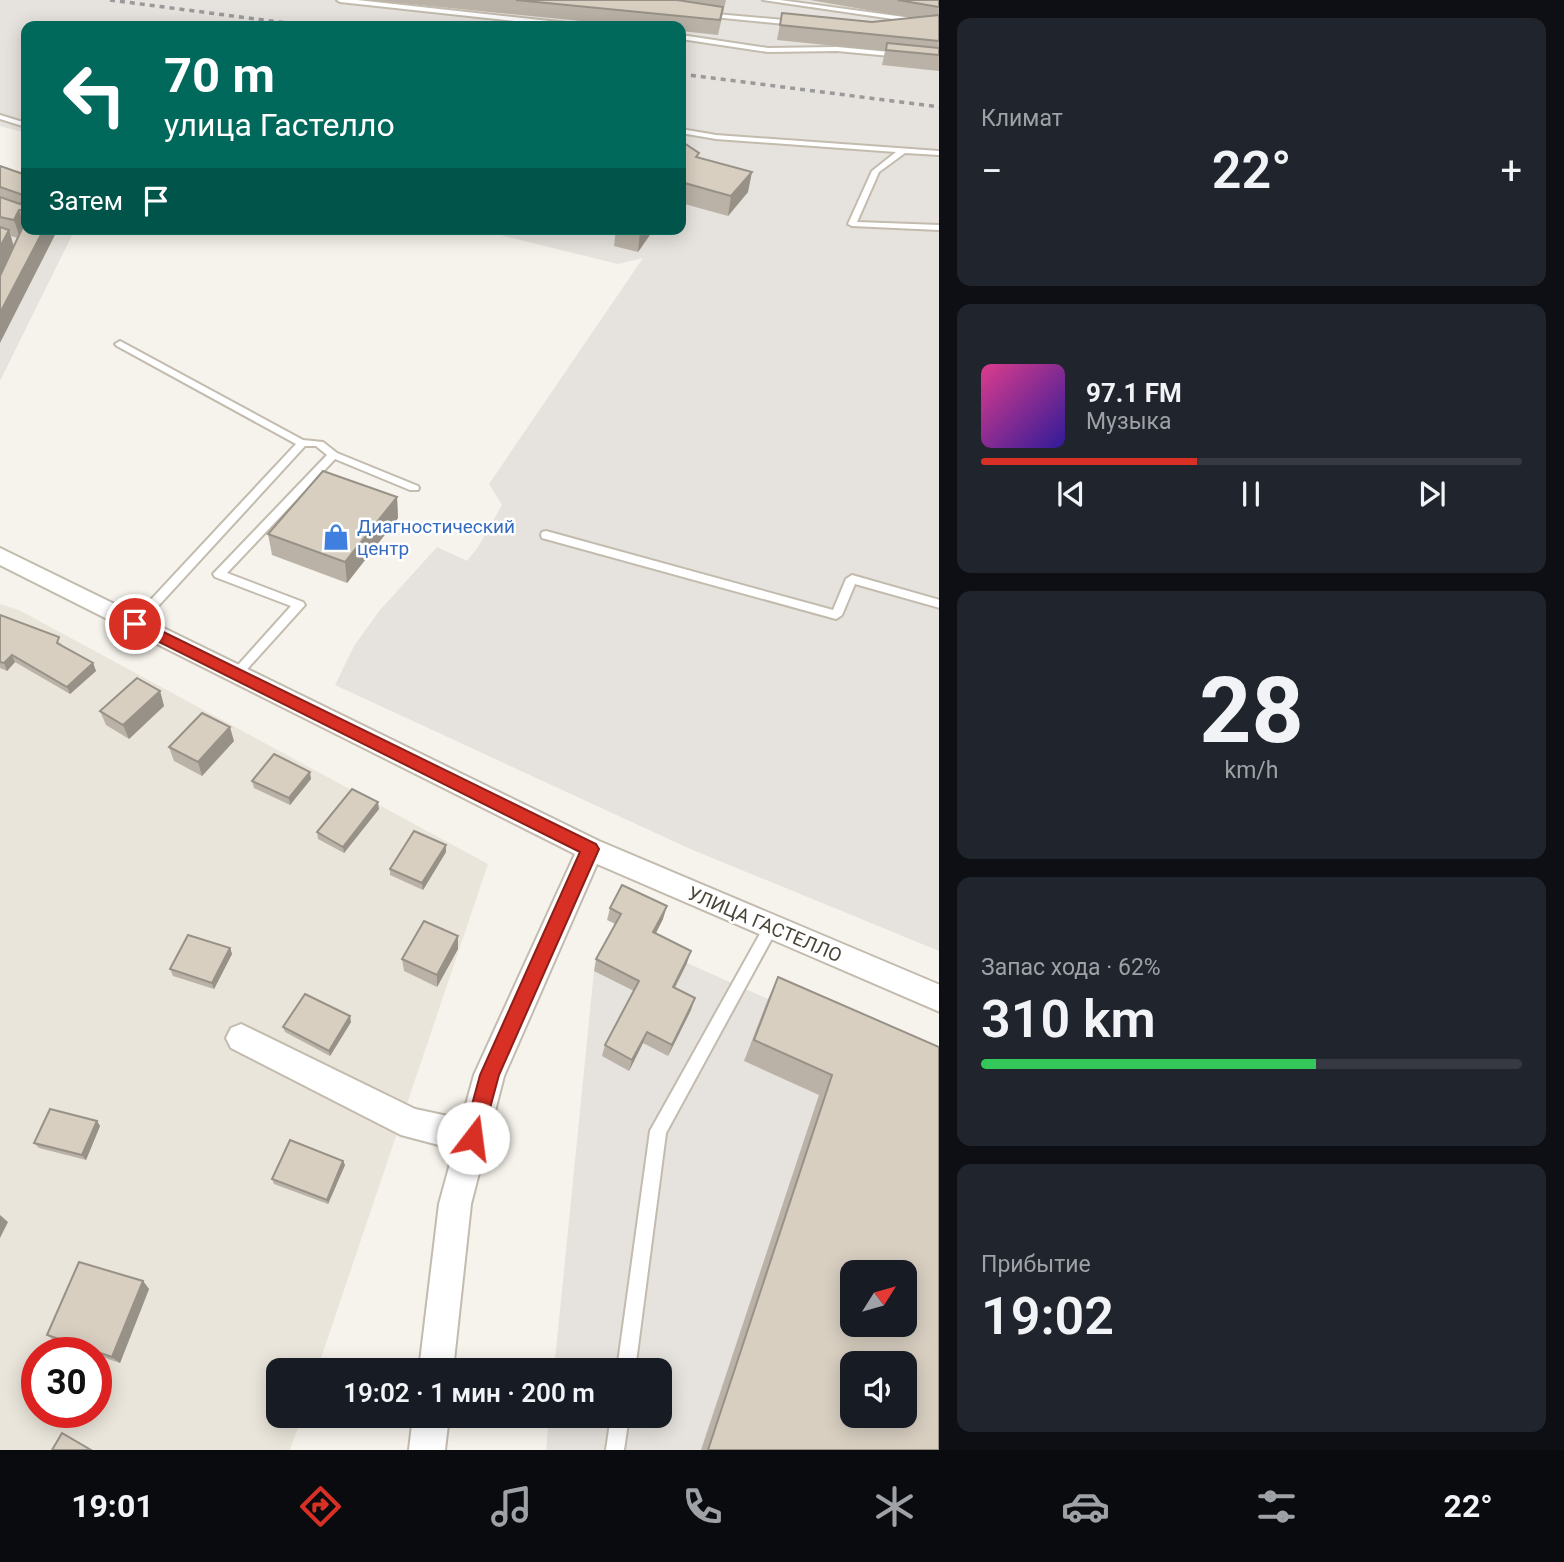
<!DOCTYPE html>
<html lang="ru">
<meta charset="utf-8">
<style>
body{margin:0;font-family:Roboto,sans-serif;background:#20242c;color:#f1f3f6;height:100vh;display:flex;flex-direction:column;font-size:26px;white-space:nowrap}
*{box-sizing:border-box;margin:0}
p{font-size:23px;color:#9ea1a6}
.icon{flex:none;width:38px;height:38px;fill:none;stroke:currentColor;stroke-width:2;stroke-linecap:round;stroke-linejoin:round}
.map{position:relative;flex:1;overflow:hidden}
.sheet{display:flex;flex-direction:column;gap:18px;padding:18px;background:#0d0f14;width:625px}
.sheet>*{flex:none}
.top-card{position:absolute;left:21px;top:21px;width:665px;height:214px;border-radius:14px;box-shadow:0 4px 18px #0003;background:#00695c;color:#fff;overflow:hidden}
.needle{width:46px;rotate:53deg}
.fabs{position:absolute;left:840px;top:1260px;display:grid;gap:14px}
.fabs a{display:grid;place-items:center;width:77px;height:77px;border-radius:14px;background:#171b24;box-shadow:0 4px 18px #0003;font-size:35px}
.speed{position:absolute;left:21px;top:1337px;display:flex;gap:14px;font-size:35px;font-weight:700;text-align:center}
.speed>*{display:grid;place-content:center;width:91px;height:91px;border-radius:50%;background:#171b24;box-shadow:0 4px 18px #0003;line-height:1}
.speed .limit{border:10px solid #d22;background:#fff;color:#111}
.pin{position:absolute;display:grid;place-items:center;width:60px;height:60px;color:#fff;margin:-30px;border:4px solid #fff;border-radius:50%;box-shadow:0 2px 7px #0007}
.me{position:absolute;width:77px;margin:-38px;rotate:15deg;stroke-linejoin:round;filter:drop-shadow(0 0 5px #0008)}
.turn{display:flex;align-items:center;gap:24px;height:147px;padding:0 28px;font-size:32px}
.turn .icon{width:91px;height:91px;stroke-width:2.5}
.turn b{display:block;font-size:49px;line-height:60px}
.then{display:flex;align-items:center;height:66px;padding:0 28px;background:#0003;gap:14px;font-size:26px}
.big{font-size:52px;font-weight:600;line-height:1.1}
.sheet .card{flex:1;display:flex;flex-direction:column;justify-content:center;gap:10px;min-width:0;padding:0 24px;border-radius:14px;background:#20242c}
.sheet .dial{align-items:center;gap:0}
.dial b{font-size:91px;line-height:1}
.song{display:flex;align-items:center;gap:21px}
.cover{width:84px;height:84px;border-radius:10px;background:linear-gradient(135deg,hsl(330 70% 55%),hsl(250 70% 35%))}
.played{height:7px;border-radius:4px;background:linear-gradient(90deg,#d93025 40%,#363941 40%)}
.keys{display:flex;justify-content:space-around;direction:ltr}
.heat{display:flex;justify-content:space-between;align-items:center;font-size:38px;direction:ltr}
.charge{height:10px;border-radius:5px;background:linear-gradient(90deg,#34c759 62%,#363941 0)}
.trip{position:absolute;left:266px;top:1358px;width:406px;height:70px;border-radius:14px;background:#171b24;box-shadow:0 4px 18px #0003;font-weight:600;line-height:70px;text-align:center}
.tab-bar{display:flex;height:112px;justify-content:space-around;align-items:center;background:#090b0e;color:#9ea1a6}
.tab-bar .icon{width:49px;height:49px}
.tab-bar .on{color:#d93025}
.tab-bar b{font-size:32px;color:#f1f3f6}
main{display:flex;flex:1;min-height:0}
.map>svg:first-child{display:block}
.residential{fill:#eae5da;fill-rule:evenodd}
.industrial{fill:#e6e2dd;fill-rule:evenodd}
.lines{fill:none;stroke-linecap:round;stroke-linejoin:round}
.service-casing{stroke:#c2bbae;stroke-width:4}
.minor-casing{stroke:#c2bbae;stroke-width:4}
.service{fill:#fff;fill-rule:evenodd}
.minor{fill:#fff;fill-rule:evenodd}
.rail{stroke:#9a9a9a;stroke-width:3.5;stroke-dasharray:5 5;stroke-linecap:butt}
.wall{fill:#bab2a6;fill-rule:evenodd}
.shaded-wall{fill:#979187}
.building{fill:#d8cfc1;stroke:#979187;stroke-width:2;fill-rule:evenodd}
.route{fill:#d93025;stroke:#8d1f18;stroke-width:2}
.labels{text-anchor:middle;stroke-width:5;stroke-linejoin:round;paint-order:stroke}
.shop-label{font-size:19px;fill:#366cbe;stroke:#fff;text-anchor:start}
.street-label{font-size:19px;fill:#4b4439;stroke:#fff}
</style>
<main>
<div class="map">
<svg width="940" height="1450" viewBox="0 0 940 1450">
<rect width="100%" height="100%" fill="#f6f3ec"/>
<path class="residential" d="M0,604L19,610L488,864L317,1370H278V1416H302L290,1450H0ZM37,1353H96V1412H37Z"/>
<g class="industrial">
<polygon points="0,0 939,0 939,951 688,848 335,685 354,646 380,610 437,547 467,561 478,547 502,505 489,484 643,258 618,264 476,229 681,229 681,26 26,26 26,133 0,126"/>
<polygon points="0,173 26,229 75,229 0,381"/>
<path d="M617,929L687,963L939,1075V1450H546L549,1416H660V1370H554L594,971ZM852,1272H905V1325H852ZM852,1363H905V1416H852Z"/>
</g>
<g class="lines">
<defs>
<g id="service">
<polygon points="337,0 357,0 577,24 580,26 561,26 340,2"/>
<polygon points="763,0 780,0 940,22 940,26"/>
<polygon points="705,13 795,21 798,23 795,25 703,16 702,15"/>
<polygon points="681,35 768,48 837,47 901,53 904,55 901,57 837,51 768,52 681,39"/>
<polygon points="0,115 26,123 26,127 0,119"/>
<polygon points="681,129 716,135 940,151 940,155 905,153 879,172 857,222 940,225 940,230 852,226 848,224 872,171 896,152 716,139 681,133"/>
<polygon points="120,341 303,440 323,442 337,453 418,486 419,488 418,490 410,490 335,459 227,573 303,602 305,605 240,677 236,679 230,674 291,606 215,577 213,574 327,455 316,446 305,446 139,627 131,627 129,624 131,621 296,444 117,346 115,344"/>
<polygon points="546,531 833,610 846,579 852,575 940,600 940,608 855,584 842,615 836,619 542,538 541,535 542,532"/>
<polygon points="771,921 776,923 778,927 776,931 666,1133 635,1370 617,1370 650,1131 766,923"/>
<polygon points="611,1416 629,1416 624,1450 606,1450"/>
</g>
<g id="minor">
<polygon points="0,548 599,841 940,985 940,1012 597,864 504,1076 471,1204 453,1370 419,1370 439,1204 454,1149 401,1135 231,1048 226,1038 231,1028 241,1024 415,1109 462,1119 474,1075 575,854 0,565"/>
<polygon points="413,1416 449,1416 445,1450 409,1450"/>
</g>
</defs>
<use href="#service" class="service-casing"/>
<use href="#minor" class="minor-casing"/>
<use href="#service" class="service"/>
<use href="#minor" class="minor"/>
<g class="rail">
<polyline points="110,0 310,26"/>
<polyline points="681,74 940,107"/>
</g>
</g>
<g class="wall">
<polygon points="369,0 726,0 718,35 681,31 681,26 631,26"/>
<polygon points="810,0 939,0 939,71 882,65 885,51 777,40 782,13 872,22 913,18"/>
<polygon points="681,142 698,158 748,192 728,216 681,203"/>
<path d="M0,166L26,175V229L0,343ZM11,236L18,238L14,246Z"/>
<polygon points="616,229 654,229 638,252 614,246"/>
<polygon points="397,497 398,518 347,583 272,555 268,534"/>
<polygon points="0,615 62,644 61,645 93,663 96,671 70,694 15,662 7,671 0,668"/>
<polygon points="160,691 164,706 129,739 106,725 100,711"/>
<polygon points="234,741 202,776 174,761 169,747"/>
<polygon points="311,779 290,805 254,788 252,781"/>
<polygon points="379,809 344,853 318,839 317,832"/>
<polygon points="446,845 446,852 423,890 390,875 390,869"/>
<polygon points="610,908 663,919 655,934 687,963 675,988 691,1010 668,1056 643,1043 629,1071 602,1056 605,1045 634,991 594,971 596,959 615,924 607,920"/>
<polygon points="230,948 232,954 214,989 173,976 170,969"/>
<polygon points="458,949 437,987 404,971 402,959"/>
<polygon points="778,977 939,1047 939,1450 701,1450 819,1095 744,1061 768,999"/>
<polygon points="351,1022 330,1056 285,1032 283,1027"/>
<polygon points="97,1121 100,1126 86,1160 39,1148 34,1143"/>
<polygon points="343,1161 345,1165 328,1204 274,1184 272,1179"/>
<polygon points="143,1281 149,1289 120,1363 96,1355 96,1353 89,1353 56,1342 47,1335"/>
</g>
<g class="shaded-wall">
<polygon points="752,172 748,192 728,216 731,196"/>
<polygon points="19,210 25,228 20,238 14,220"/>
<polygon points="44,229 58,229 0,343 0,313"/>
<polygon points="642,229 654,229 638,252 640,232"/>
<polygon points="9,230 14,248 0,278 0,247"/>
<polygon points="397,497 398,518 347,583 345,562"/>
<polygon points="12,655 15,662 7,671 4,663"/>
<polygon points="93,663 96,671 70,694 67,687"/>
<polygon points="160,691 164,706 129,739 123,725"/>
<polygon points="230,727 234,741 202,776 198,762"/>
<polygon points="310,772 311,779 290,805 289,798"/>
<polygon points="378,802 379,809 344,853 343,847"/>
<polygon points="446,845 446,852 423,890 422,883"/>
<polygon points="667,906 663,919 650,945 653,932"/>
<polygon points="458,936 458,949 437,987 437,975"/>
<polygon points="230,948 232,954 214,989 212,983"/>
<polygon points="691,951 687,963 669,998 673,987"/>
<polygon points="695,998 691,1010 668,1056 672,1045"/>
<polygon points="350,1016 351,1022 330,1056 329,1051"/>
<polygon points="647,1032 643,1043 629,1071 632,1060"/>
<polygon points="97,1121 100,1126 86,1160 82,1155"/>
<polygon points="343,1161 345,1165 328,1204 327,1200"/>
<polygon points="0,1215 8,1222 0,1238"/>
<polygon points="143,1281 149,1289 120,1363 112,1357"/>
</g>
<g class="building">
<polygon points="516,0 677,0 723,7 720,20"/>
<polygon points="898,0 939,0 939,7"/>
<polygon points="782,13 872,22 939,15 939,41 780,25"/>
<polygon points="887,43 939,48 939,55 886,50"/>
<polygon points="681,141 699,153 696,157 752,172 731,196 681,182"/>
<polygon points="0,166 26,175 26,210 19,210 14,220 0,217 0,197 20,204 23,201 23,195 0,187"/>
<polygon points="26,220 26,229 44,229 0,313 0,276"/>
<polygon points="0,227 9,230 0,247"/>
<polygon points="323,471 397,497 345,562 268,534"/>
<polygon points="0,615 59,637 57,643 93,663 67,687 12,655 4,663 0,662"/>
<polygon points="137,678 160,691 123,725 100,711"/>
<polygon points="202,713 230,727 198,762 169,747"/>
<polygon points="274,754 310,772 289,798 252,781"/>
<polygon points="352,789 378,802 343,847 317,832"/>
<polygon points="414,831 446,845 422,883 390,869"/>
<polygon points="622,885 667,906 653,932 691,951 673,987 695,998 672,1045 647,1032 632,1060 605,1045 639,981 596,959 621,914 610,908"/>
<polygon points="424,921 458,936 437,975 402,959"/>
<polygon points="188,935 230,948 212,983 170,969"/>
<path d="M778,977L939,1047V1450H708L832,1075L754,1040ZM852,1272H905V1325H852ZM852,1363H905V1416H852Z"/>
<polygon points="305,994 350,1016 329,1051 283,1027"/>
<polygon points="50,1109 97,1121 82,1155 34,1143"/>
<polygon points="290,1140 343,1161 327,1200 272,1179"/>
<polygon points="79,1262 143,1281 112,1357 47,1335"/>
<polygon points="62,1433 91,1450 52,1450"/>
</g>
<polygon class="route" points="135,618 596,844 599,849 499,1075 480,1145 473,1148 466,1145 463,1138 480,1075 580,852 129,627 129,620"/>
<defs>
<symbol id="shop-bare" viewBox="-9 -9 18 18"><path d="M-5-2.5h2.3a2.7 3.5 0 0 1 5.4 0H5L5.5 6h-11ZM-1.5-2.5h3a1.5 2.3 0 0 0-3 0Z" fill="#3f7fe0" stroke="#fff" stroke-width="2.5" paint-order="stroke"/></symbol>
</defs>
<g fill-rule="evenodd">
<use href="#shop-bare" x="317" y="518" width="38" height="38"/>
</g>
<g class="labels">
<g class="shop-label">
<text x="357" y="533">Диагностический<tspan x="357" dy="22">центр</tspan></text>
</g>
<g class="street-label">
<text transform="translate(765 924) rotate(23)" y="7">УЛИЦА ГАСТЕЛЛО</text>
</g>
</g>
</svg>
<div class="fabs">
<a><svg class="needle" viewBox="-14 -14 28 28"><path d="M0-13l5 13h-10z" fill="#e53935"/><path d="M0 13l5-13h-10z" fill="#9ea1a6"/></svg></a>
<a><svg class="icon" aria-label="sound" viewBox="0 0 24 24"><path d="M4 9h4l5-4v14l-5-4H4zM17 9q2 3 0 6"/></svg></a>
</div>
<div class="speed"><div class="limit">30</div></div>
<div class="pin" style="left:135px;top:624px;background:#d93025"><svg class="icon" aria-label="arrive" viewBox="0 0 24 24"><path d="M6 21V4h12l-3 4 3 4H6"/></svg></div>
<svg class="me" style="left:473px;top:1138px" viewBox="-20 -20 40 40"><circle r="19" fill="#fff"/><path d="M0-13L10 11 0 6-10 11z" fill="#d93025"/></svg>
<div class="trip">19:02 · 1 мин · 200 m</div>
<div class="top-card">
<div class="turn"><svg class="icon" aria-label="left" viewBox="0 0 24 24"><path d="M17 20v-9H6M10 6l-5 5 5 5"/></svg><div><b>70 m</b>улица Гастелло</div></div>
<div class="then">Затем<svg class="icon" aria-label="arrive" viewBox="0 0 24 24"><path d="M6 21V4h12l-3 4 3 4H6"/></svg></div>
</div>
</div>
<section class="sheet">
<div class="card"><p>Климат</p>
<div class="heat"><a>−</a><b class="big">22°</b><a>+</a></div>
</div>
<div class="card">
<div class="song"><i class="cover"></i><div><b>97.1 FM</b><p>Музыка</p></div></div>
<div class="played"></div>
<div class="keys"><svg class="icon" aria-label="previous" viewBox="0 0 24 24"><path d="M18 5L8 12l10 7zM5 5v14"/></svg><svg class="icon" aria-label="pause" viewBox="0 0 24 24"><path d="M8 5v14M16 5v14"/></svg><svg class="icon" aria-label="next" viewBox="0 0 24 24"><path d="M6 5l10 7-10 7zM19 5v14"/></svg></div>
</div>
<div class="card dial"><b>28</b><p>km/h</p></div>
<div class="card"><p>Запас хода · 62%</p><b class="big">310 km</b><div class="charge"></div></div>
<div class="card"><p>Прибытие</p><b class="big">19:02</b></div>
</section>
</main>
<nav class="tab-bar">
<b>19:01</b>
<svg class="icon on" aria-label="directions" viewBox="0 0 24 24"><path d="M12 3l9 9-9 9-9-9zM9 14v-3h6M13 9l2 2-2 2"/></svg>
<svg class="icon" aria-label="music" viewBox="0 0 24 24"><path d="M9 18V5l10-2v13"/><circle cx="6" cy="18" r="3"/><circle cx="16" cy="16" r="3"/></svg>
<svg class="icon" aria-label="phone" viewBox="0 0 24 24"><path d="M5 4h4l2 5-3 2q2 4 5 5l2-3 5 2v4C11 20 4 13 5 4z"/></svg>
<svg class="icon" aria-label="climate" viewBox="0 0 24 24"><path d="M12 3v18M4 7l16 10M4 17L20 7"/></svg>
<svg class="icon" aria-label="car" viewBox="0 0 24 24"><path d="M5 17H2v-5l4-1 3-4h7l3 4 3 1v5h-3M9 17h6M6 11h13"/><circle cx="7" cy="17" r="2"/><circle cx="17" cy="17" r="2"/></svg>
<svg class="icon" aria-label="filters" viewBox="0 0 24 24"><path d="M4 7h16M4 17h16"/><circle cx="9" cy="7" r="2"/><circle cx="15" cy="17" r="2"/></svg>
<b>22°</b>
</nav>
